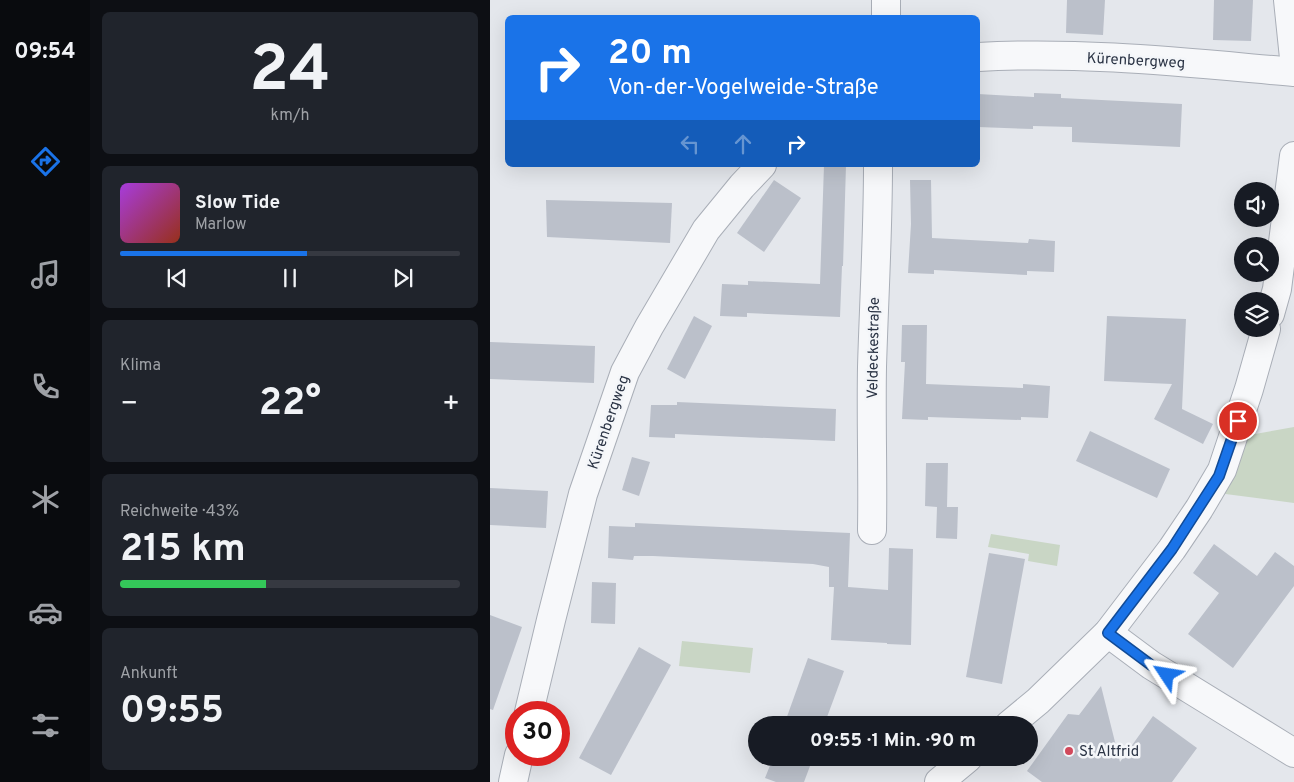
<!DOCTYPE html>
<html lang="de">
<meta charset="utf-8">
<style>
body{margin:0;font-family:Overpass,sans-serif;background:#20242c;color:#f1f3f6;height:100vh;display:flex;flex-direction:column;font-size:19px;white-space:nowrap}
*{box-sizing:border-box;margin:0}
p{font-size:16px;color:#9ea1a6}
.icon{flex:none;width:28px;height:28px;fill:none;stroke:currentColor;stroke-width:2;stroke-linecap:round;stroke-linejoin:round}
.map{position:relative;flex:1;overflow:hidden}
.panel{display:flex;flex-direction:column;gap:12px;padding:12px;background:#0d0f14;width:400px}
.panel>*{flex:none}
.top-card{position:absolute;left:15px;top:15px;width:475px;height:152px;border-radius:8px;box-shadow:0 5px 20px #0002;background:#1a73e8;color:#fff;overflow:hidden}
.controls{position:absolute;left:744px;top:182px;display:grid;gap:10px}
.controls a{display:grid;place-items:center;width:45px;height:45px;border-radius:50%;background:#171b24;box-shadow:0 5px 20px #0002;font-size:25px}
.speed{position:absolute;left:15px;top:701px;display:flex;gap:10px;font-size:25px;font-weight:700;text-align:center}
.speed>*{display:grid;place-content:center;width:65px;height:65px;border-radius:50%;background:#171b24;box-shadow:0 5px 20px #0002;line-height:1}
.speed .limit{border:8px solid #d22;background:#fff;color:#111}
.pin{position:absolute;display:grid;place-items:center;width:42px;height:42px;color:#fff;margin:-21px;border:2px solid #fff;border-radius:50%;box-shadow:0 1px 5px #0007}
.me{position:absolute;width:55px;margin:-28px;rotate:303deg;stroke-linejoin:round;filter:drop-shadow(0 0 4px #0008)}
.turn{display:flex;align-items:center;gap:18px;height:105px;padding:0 20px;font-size:22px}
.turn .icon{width:65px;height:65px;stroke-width:2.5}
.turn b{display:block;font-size:35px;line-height:42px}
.lanes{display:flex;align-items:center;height:48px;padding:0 20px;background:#0003;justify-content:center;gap:25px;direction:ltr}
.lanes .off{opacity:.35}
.big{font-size:38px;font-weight:700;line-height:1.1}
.panel .card{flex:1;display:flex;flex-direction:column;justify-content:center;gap:8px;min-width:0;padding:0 18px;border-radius:8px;background:#20242c}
.panel .dial{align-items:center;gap:0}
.dial b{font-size:65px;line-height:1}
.song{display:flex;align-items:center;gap:15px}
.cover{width:60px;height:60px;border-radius:8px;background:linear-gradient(135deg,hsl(280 70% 55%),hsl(10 70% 35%))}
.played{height:5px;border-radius:2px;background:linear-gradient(90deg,#1a73e8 55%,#363941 55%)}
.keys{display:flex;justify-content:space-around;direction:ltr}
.heat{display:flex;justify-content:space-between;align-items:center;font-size:28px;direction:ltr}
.charge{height:8px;border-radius:4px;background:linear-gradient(90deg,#34c759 43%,#363941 0)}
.trip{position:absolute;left:258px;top:716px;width:290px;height:50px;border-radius:25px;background:#171b24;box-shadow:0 5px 20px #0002;font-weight:700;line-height:50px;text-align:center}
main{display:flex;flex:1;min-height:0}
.menu{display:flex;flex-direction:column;width:90px;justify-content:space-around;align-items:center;background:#090b0e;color:#9ea1a6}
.menu .icon{width:35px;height:35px}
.menu .on{color:#1a73e8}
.menu b{font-size:22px;color:#f1f3f6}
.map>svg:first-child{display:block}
.green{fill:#c9d6c5}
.building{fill:#bbc0ca}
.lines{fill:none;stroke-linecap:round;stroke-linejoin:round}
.street-casing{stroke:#a9aeb7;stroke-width:30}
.street{stroke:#f7f8fa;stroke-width:28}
.route-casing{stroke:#114b97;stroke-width:12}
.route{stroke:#1a73e8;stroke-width:9}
.poi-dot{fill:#d1495b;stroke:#f4f6f9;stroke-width:2}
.labels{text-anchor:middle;stroke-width:5;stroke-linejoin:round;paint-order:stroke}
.street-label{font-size:15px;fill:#2b3445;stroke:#f4f6f9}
.poi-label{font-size:15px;fill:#2b3445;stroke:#f4f6f9;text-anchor:start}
</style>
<main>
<nav class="menu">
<b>09:54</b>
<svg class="icon on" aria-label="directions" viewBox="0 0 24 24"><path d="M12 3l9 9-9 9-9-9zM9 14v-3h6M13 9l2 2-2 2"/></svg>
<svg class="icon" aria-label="music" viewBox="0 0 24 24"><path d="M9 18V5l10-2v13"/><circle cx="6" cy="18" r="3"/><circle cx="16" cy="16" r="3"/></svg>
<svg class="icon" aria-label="phone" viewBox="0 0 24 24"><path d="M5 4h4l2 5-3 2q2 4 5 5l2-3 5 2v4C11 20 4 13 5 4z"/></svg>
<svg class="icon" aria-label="climate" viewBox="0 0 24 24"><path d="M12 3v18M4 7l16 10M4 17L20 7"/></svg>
<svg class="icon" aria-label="car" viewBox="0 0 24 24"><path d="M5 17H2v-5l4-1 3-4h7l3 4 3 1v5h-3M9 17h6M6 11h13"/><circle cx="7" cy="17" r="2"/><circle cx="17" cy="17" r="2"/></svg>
<svg class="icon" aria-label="filters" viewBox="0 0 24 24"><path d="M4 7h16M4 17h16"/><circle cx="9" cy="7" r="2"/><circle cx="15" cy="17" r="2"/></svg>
</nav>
<section class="panel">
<div class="card dial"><b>24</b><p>km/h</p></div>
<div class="card">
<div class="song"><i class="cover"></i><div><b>Slow Tide</b><p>Marlow</p></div></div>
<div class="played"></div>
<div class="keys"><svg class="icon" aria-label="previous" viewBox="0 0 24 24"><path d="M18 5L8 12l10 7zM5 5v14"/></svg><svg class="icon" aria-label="pause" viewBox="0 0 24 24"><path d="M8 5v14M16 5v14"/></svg><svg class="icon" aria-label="next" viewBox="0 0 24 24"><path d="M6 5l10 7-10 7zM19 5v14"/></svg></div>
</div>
<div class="card"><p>Klima</p>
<div class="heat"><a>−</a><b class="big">22°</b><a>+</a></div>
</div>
<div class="card"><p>Reichweite · 43%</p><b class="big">215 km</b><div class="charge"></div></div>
<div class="card"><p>Ankunft</p><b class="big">09:55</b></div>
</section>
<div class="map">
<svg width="804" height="782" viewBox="0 0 804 782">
<rect width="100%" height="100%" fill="#e4e7ec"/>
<g class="green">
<polygon points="804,427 804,503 720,492 743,438"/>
<polygon points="501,534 570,545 567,566 538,561 539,554 498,547"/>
<polygon points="192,641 263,648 260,673 189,666"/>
</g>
<g class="building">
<polygon points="577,0 615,0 613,35 576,33"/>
<polygon points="724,0 763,0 761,41 723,40"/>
<polygon points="544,93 571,94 571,98 692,104 690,147 582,142 582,127 543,126 543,129 488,127 488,94 544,97"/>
<polygon points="334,165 356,165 353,266 352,266 350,317 257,313 257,317 230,316 232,284 258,285 258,281 330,284"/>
<polygon points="284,180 311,198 274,252 247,233"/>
<polygon points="420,180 441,180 442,238 538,243 539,239 565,241 564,272 537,271 537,275 444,270 444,274 418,273 421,224"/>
<polygon points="56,200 182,203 180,243 57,237"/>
<polygon points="204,316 222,326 195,379 177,369"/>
<polygon points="617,316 696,319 692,409 723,424 713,444 664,419 682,384 614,381"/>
<polygon points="412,325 437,325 436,384 533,388 533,384 560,386 558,418 531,417 531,420 438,417 438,420 412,419 415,362 411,362"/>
<polygon points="0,342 105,346 104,383 0,379"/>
<polygon points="187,402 346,409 345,441 185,434 185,438 159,437 161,405 187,405"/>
<polygon points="600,431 680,469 667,498 586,461"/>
<polygon points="142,457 160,462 149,496 132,490"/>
<polygon points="436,463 458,463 457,507 468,507 467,539 446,538 447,507 435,506"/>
<polygon points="0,488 58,491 56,528 0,525"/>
<polygon points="145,523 360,533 358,587 398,590 399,548 423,549 421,645 397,644 397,643 341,640 344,587 339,587 339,567 323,564 285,562 163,556 144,556 143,560 118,558 119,526 145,527"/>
<polygon points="724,544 767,576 785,552 804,566 804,586 743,668 698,634 729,593 703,573"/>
<polygon points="499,553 535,559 512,684 476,677"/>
<polygon points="102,582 126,583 125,624 101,623"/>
<polygon points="0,615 32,627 3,710 0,709"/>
<polygon points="149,647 181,665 121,775 89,758"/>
<polygon points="318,658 354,671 343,701 334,725 294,725"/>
<polygon points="611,686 630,762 663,716 707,748 682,782 552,782 537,771 578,714 589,715"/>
<polygon points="283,758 323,758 314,782 286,782 275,778"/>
</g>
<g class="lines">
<defs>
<g id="street">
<polyline points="798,0 804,58"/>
<polyline points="396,18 396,0"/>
<path d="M488,57C593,51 699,63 804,72"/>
<polyline points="780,314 787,289 804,156"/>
<path d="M382,530C383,476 381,421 382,367C384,299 388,232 388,165"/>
<polyline points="618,633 661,665 804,753"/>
<polyline points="39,712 61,620 93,494 135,372 159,327 216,230 252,186 272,165"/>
<polyline points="519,725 548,701 618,633 682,549 709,509 732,470 759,389 776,329"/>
<polyline points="23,782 29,755"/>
<polyline points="449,782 478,758"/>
</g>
</defs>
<use href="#street" class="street-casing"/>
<use href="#street" class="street"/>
</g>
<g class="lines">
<defs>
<polyline id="route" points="677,675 661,665 618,633 682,549 729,476 748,421"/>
</defs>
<use href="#route" class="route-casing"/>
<use href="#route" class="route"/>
</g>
<circle class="poi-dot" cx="579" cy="751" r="5"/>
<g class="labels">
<g class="street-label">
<text transform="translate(646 60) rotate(3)" y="5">Kürenbergweg</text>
<text transform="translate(383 348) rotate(-89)" y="5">Veldeckestraße</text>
<text transform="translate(118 422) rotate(-71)" y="5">Kürenbergweg</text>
</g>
<g class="poi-label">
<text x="589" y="756">St Altfrid</text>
</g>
</g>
</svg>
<div class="controls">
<a><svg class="icon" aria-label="sound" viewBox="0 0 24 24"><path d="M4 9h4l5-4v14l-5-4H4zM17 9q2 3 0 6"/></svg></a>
<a><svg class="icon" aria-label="search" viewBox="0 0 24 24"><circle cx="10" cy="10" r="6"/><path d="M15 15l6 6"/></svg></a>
<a><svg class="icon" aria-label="layers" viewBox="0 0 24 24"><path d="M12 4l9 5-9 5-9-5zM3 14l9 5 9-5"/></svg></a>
</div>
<div class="speed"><div class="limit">30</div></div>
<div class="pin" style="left:748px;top:421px;background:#d93025"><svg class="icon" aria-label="arrive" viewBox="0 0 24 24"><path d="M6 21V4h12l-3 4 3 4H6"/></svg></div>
<svg class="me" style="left:677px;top:675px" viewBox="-20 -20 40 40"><path d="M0-17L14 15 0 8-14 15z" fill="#1a73e8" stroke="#fff" stroke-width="4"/></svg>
<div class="trip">09:55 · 1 Min. · 90 m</div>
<div class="top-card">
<div class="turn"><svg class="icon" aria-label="right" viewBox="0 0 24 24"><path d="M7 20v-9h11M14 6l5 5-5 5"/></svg><div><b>20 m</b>Von-der-Vogelweide-Straße</div></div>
<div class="lanes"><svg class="icon off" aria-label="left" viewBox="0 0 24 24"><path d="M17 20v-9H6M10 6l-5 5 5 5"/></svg><svg class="icon off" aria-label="ahead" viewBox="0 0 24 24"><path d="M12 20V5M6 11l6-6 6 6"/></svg><svg class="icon" aria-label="right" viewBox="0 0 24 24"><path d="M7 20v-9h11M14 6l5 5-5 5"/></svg></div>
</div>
</div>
</main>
